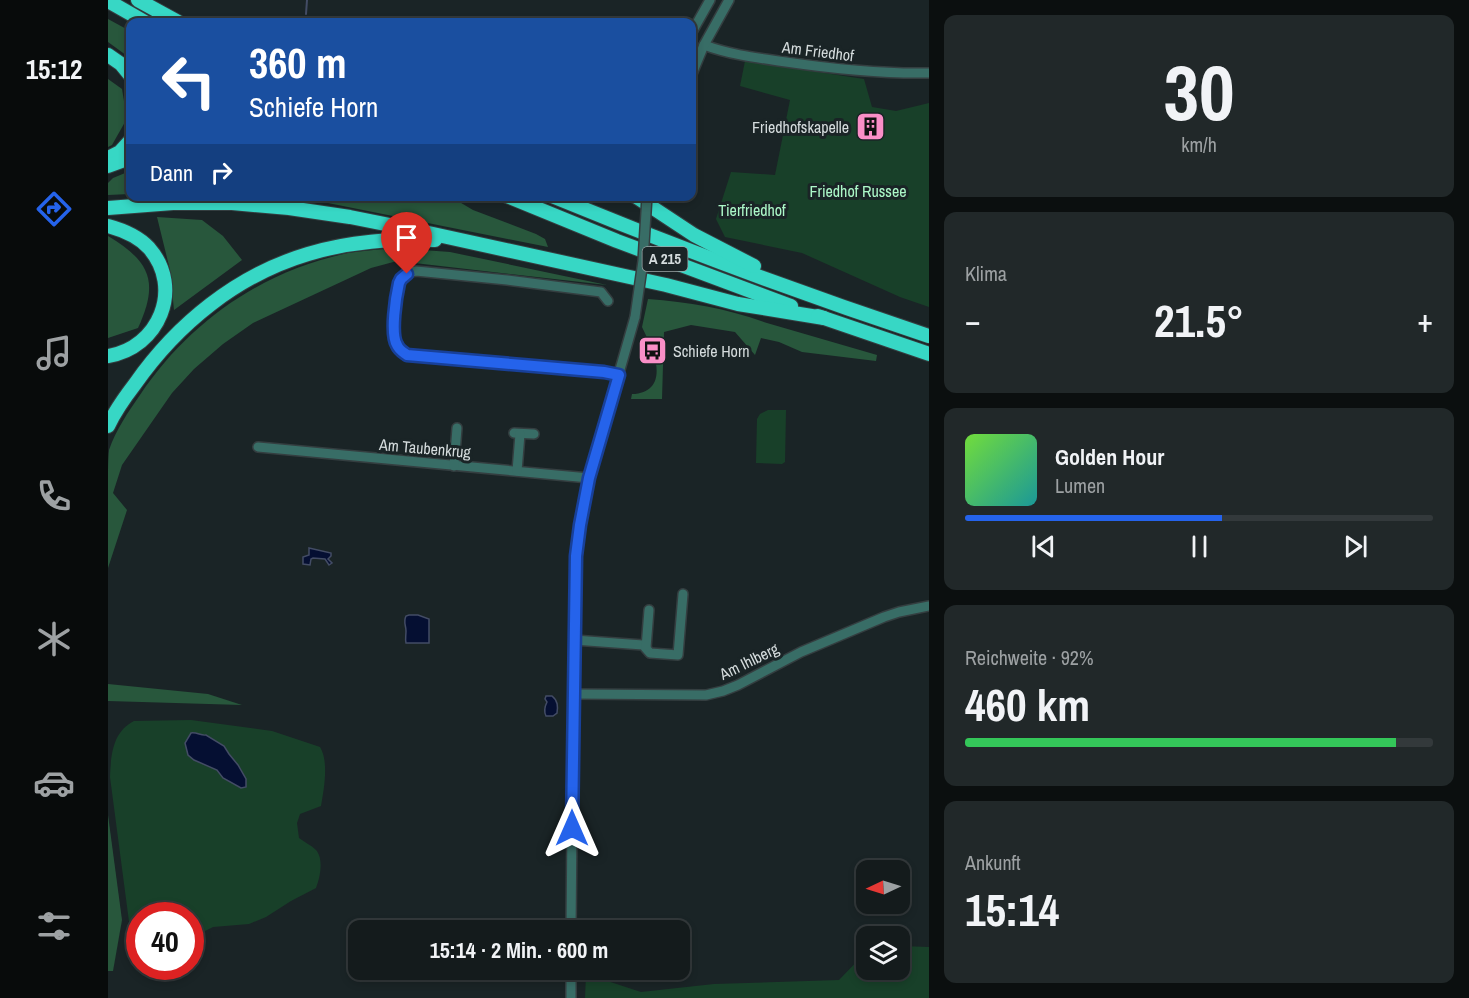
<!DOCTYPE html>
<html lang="de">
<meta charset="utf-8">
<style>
body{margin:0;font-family:"Archivo Narrow",sans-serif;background:#212829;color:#f1f3f6;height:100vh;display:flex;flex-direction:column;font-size:22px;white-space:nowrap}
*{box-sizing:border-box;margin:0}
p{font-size:20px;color:#9da1a3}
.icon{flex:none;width:33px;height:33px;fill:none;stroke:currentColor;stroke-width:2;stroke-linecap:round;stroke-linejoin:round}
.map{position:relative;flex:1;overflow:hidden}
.panel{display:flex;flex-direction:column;gap:15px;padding:15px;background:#0b0f0f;width:540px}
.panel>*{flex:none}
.hud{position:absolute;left:18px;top:18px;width:570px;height:183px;border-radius:12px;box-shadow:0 3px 9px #0003,0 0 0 2px #33393b;background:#1a4fa0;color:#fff;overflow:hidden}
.needle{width:39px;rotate:266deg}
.controls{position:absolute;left:748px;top:860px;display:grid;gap:12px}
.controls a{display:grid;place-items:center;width:54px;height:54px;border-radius:12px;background:#141b1c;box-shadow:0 3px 9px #0003,0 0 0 2px #33393b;font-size:30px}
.speed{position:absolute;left:18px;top:902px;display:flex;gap:12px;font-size:30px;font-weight:700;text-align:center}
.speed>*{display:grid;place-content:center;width:78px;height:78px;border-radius:50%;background:#141b1c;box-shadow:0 3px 9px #0003,0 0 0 2px #33393b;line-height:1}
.speed .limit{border:9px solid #d22;background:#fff;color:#111}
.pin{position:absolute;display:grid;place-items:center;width:51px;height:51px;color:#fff;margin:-62px -26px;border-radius:50% 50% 50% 0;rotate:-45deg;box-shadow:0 0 6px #0007}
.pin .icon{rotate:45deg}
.me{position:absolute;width:66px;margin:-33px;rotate:0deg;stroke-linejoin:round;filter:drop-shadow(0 0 4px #0008)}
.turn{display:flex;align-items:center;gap:21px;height:126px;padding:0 24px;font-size:27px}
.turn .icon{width:78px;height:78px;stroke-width:2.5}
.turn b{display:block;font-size:42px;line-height:51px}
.then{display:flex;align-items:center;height:57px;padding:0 24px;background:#0003;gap:12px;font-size:22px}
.big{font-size:45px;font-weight:700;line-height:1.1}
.panel .card{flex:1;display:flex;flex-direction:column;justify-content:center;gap:9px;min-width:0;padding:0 21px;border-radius:12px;background:#212829}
.panel .dial{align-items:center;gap:0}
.dial b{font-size:78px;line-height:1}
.song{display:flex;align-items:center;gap:18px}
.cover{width:72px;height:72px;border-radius:9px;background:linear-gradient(135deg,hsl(100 70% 55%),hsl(180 70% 35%))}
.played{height:6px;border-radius:3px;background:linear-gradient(90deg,#2563eb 55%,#33393b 55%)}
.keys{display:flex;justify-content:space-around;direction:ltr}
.heat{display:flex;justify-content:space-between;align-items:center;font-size:33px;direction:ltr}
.charge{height:9px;border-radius:4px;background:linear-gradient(90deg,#34c759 92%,#33393b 0)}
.trip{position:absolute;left:240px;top:920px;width:342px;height:60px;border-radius:12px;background:#141b1c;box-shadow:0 3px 9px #0003,0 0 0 2px #33393b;font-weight:700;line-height:60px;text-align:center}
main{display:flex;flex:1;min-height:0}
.menu{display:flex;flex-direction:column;width:108px;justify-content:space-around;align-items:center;background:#080b0b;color:#9da1a3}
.menu .icon{width:42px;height:42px}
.menu .active{color:#2563eb}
.menu b{font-size:27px;color:#f1f3f6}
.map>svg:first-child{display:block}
.green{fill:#184029;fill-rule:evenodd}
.forest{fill:#28573c}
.water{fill:#050f32;stroke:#434c65;stroke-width:1.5}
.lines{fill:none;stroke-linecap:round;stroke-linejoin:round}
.stream{stroke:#434c65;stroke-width:2}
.minor-casing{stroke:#343e40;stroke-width:12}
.highway-casing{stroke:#343e40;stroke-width:16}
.minor{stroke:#386d66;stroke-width:9}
.highway{stroke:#37d7c5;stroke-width:14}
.minor-bridge-casing{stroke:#343e40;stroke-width:12;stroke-linecap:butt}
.minor-bridge{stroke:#386d66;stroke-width:9}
.route-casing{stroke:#184099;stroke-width:15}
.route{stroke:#2563eb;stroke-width:10}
.labels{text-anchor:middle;stroke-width:6;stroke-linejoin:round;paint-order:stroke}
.shield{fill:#1a2426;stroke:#9da5a6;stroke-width:1.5}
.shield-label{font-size:15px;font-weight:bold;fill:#d5dcdd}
.street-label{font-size:16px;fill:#d5dcdd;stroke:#1a2426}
.poi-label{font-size:16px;fill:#d5dcdd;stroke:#1a2426;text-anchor:end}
.park-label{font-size:16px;fill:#acf8c8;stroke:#1a2426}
</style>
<main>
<nav class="menu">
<b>15:12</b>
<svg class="icon active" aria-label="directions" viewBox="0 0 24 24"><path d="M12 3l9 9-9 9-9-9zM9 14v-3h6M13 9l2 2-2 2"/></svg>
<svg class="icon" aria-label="music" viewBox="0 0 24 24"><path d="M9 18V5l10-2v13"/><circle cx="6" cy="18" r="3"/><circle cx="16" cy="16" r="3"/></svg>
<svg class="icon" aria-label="phone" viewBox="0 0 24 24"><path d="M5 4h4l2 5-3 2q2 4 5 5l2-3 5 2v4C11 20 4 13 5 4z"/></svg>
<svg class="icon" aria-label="climate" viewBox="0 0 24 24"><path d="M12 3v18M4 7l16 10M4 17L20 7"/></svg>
<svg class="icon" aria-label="car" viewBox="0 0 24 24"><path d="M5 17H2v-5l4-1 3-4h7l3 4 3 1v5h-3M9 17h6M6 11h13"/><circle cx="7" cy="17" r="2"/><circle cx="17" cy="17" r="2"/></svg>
<svg class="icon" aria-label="filters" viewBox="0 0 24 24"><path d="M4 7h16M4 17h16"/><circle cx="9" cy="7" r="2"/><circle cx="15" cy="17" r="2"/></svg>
</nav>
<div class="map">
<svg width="821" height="998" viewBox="0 0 821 998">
<rect width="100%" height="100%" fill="#1a2426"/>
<g class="green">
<polygon points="637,61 756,79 764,107 788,111 821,103 821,307 792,297 694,253 617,237 608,219 623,172 667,175 682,100 632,86"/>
<polygon points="660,410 678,410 677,462 674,464 648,463 649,419 652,414"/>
<path d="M83,720L164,731L212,747C221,761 216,789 213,806L192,814L189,823L191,838C196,842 203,845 208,850C216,859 212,878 208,888L183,901L158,917L141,924L105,927L83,938L82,915H32L31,938L22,929L20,914L2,777C3,756 4,732 26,721ZM90,733L94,736L98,735L116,746L121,754L133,769L138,779L136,788H133L115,778L109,770L86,760L80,755Z"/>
<polygon points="792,946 821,947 821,998 477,998 478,974 533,992 606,984 731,980 759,951 759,969 792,969"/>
</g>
<g class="forest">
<polygon points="0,19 22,31 22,58 0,42"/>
<polygon points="0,79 14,89 17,107 17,122 4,145 0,147"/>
<polygon points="22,171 22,194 0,195 0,183 5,178"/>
<polygon points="173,197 343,197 365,210 428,234 437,239 440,247 195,198"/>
<polygon points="49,217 94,220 115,236 134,260 66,310 62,270"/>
<path d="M0,236C43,262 51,282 30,328L0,338Z"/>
<path d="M277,249H301L342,252L499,285L289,261L263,268L145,323L115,344L86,369L64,393L14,465L5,493L19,510L0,568C0,539 0,511 0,482C0,472 0,459 1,450C8,430 20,412 32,395C81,322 154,271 240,253C252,251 265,250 277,249Z"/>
<path d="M540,299C581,302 621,309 659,323L769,355L768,361L694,352L671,342L653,338L647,355L627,332L583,325L556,332L554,399H523L524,394C549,393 552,375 546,355L549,353L546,345L543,346L534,327Z"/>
<polygon points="0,684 100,694 134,705 0,701"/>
<polygon points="0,815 14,920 5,971 0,971"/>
</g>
<g class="water">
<polygon points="201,548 223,553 223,556 220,559 224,563 221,565 217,559 205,558 203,559 202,565 195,564 195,557 201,555"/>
<path d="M301,615H310L321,619V643H298C297,639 298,636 298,631C298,625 295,622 298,616Z"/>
<path d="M438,696H444C450,701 450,706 449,713L445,716H438C436,712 437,706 439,702L437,699Z"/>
<path d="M83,733C89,732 93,736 98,735L116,746L121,754L130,765L138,779V787L133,788L115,778L109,770L86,760L80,755L77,743Z"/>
</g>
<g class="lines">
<polyline class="stream" points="198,14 199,0"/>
<defs>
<g id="minor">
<polyline points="584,32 602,0"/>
<path d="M596,45C623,55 650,58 678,62C726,69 773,74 821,73"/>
<polyline points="584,74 596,45 621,0"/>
<path d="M500,301L493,292L399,280L308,271C301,272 295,274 292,280C287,290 283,336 289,346C291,350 295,352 299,355L496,372L511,375"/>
<polyline points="406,433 426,434"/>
<polyline points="150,447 481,478"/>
<polyline points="346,466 349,428"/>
<polyline points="409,471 412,434"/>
<polyline points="466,640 535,645 542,653 570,655 575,594"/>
<polyline points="538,648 541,610"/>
<polyline points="465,694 598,695 615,691 630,685 693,652 776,617 791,612 821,606"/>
<polyline points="463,930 465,720 468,556 472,525 481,478 527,317"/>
<polyline points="463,998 463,969"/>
</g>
<g id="highway">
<polyline points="30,0 70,22"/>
<polyline points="0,1 37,22"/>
<polyline points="0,55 13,64 22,75"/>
<polyline points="0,158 12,152 22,141"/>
<polyline points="0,166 22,158"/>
<polyline points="399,196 509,241 683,306"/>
<path d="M444,196C568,247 694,294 821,336"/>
<polyline points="527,196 586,235 646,266"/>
<polyline points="0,208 65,203 124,203 181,208 242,217 307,230 558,285 630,304 716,318"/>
<path d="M0,226C15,230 30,236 41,248C76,288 51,348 0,356"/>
<polyline points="710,316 821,354"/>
<path d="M0,426C7,411 17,397 27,384C69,324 129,275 200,254C243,241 283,239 327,240"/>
</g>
</defs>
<use href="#minor" class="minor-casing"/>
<use href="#highway" class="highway-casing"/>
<use href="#minor" class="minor"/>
<use href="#highway" class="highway"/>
<defs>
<polyline id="minor-bridge" points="527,317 535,261 539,196"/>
</defs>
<use href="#minor-bridge" class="minor-bridge-casing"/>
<use href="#minor-bridge" class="minor-bridge"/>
</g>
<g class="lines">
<defs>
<path id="route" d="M299,274L293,279L291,283C288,296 282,334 289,345C291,350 295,352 299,355L496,372L511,375L481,478L472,525L468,556L464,828"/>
</defs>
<use href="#route" class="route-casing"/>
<use href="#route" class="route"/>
</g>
<defs>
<symbol id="building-square" viewBox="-11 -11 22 22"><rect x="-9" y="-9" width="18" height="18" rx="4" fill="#fa8fc7" stroke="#1a2426"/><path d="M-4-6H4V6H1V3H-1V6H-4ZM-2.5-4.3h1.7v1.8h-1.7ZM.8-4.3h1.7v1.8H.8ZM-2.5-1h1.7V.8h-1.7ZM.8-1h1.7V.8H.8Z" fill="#111"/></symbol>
<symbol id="bus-square" viewBox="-11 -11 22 22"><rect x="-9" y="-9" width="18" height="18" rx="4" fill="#fa8fc7" stroke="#1a2426"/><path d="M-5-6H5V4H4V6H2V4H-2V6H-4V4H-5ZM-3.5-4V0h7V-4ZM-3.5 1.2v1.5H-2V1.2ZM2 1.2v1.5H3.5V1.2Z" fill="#111"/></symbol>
</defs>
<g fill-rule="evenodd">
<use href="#building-square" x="746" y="110" width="33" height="33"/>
<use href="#bus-square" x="528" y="334" width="33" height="33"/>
</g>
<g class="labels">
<rect class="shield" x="534.5" y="247" width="45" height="24" rx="4.5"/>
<g class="shield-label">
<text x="557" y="264">A 215</text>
</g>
<g class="street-label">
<text transform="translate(710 51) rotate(7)" y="6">Am Friedhof</text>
<text transform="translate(317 448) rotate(5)" y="6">Am Taubenkrug</text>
<text transform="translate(641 661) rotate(-26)" y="6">Am Ihlberg</text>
</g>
<g class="poi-label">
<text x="741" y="133">Friedhofskapelle</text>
<text x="565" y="357" text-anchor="start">Schiefe Horn</text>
</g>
<g class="park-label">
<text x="750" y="197">Friedhof Russee</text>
<text x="644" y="216">Tierfriedhof</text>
</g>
</g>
</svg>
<div class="controls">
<a><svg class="needle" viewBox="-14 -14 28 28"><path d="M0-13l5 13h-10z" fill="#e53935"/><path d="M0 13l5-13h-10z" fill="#9da1a3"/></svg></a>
<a><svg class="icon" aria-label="layers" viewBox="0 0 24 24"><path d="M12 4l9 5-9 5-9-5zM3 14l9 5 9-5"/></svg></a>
</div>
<div class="speed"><div class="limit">40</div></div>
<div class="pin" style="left:299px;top:274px;background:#d93025"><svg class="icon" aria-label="arrive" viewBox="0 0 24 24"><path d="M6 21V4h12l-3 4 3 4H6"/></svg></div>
<svg class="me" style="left:464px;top:828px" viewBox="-20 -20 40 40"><path d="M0-17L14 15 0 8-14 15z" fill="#2563eb" stroke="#fff" stroke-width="4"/></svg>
<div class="trip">15:14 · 2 Min. · 600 m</div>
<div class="hud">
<div class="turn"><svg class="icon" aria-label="left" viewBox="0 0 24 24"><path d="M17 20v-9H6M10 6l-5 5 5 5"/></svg><div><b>360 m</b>Schiefe Horn</div></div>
<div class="then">Dann<svg class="icon" aria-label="right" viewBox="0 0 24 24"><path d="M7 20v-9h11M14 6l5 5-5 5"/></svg></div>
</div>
</div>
<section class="panel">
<div class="card dial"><b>30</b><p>km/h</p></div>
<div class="card"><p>Klima</p>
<div class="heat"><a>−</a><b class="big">21.5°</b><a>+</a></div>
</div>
<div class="card">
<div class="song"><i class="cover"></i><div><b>Golden Hour</b><p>Lumen</p></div></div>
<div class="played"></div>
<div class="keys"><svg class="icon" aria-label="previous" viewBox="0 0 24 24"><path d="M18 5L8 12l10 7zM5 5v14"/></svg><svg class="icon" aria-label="pause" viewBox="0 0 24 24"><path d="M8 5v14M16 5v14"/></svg><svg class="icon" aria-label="next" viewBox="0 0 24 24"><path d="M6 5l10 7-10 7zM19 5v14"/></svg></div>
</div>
<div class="card"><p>Reichweite · 92%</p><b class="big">460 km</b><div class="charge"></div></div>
<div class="card"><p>Ankunft</p><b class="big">15:14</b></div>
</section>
</main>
